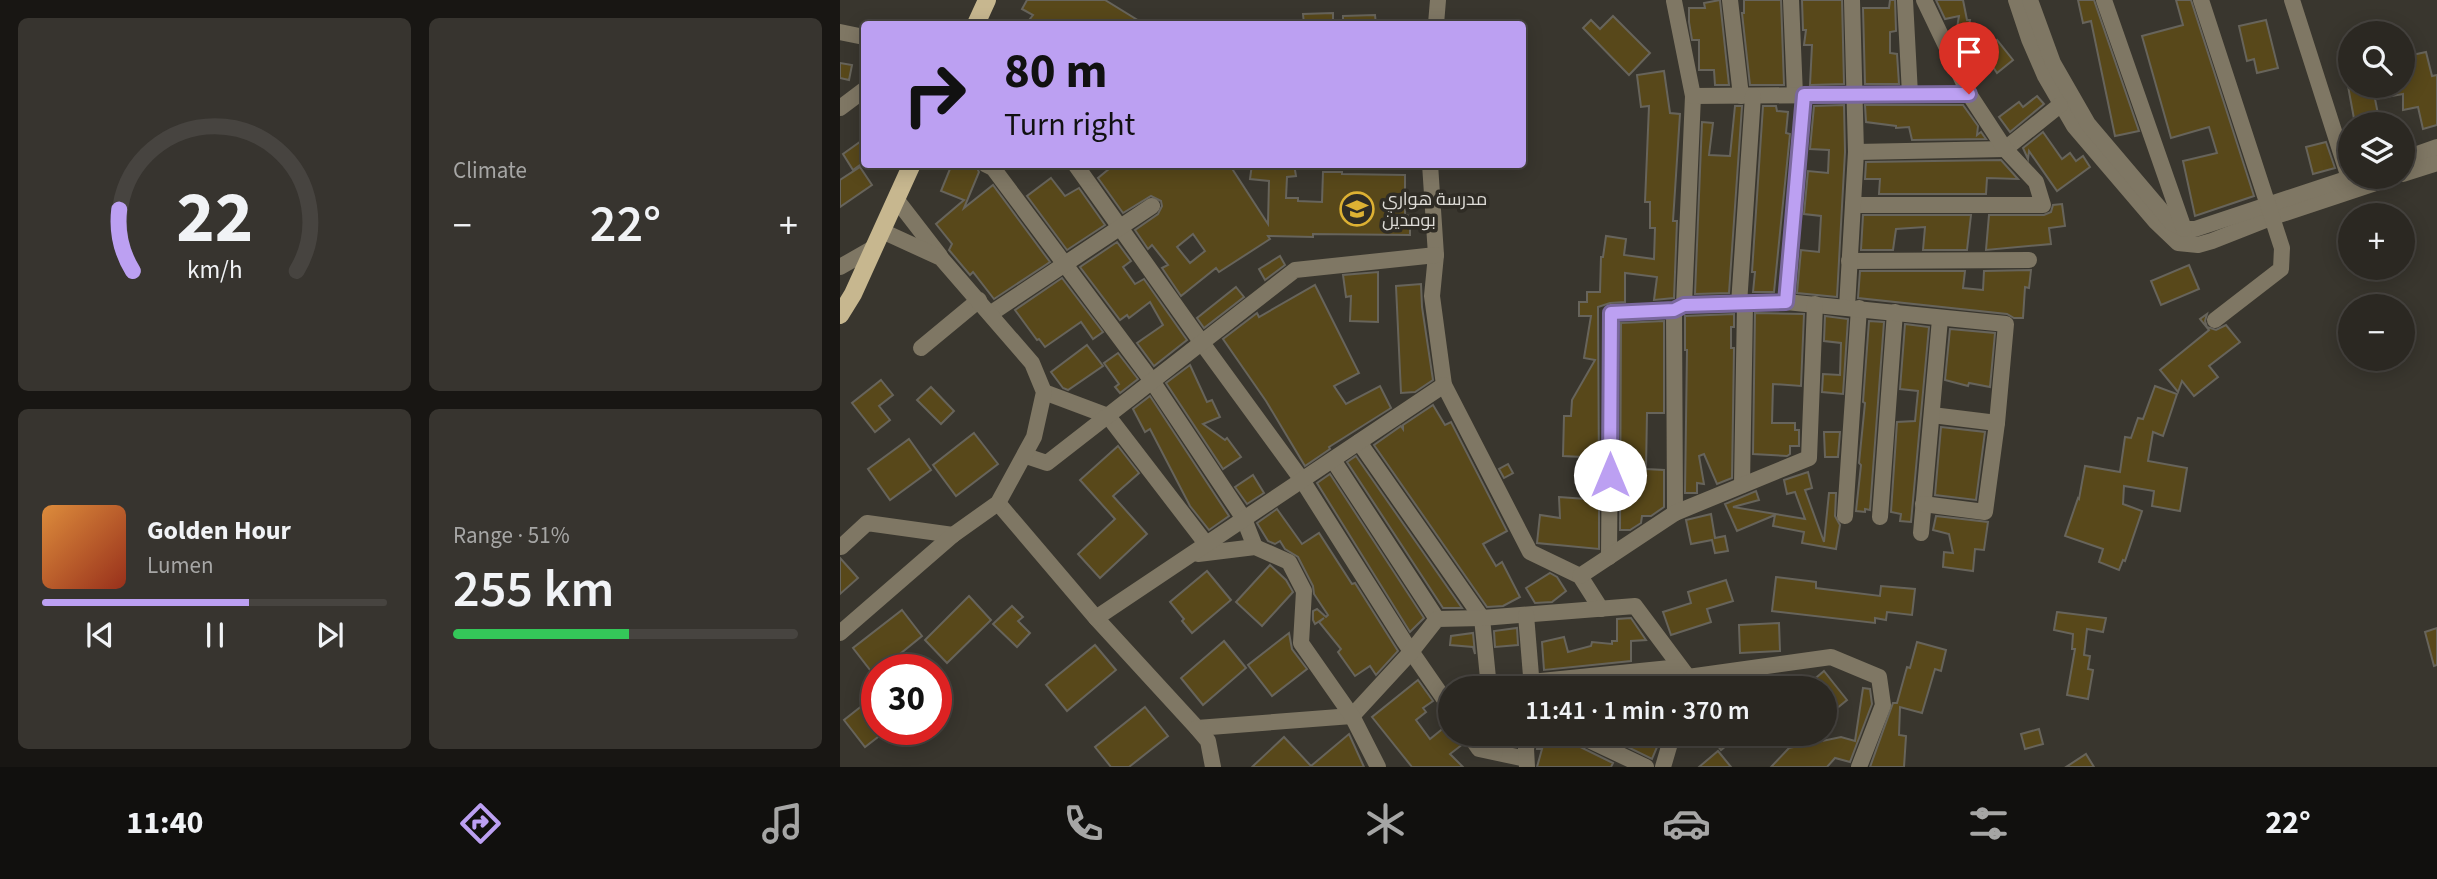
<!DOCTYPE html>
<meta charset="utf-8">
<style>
body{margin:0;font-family:"Source Sans 3",Cairo,sans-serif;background:#37342f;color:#f1f3f6;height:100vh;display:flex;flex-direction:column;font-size:26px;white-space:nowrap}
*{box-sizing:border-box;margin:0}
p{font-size:23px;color:#a6a6a5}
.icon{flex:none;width:38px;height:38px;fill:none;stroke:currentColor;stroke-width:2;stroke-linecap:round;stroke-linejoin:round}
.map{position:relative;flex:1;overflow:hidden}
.drawer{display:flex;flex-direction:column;gap:18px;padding:18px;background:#181613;width:840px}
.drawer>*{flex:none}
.top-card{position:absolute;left:21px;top:21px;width:665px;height:147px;border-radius:7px;box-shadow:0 4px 18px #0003,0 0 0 2px #474440;background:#bca0f2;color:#111;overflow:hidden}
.buttons{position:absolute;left:1498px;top:21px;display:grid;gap:14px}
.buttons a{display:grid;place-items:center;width:77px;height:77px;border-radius:50%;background:#2b2822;box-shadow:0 4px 18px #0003,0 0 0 2px #474440;font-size:35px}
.speed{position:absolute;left:21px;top:654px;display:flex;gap:14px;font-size:35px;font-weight:700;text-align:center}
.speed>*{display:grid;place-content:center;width:91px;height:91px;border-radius:50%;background:#2b2822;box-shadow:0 4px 18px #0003,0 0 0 2px #474440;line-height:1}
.speed .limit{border:10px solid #d22;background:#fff;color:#111}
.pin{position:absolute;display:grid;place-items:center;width:60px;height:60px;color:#fff;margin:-72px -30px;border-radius:50% 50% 50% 0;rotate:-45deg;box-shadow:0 0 7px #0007}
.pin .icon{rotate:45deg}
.me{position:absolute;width:77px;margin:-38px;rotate:0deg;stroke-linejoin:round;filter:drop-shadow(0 0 5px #0008)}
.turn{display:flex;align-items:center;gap:24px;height:147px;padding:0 28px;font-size:32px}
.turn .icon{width:91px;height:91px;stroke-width:2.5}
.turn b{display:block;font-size:49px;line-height:60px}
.big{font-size:52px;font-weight:600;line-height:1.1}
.drawer .widget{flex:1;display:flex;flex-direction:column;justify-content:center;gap:10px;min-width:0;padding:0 24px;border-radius:10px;background:#37342f}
.drawer .dial{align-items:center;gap:0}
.dial svg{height:182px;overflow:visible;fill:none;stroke:#474440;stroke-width:7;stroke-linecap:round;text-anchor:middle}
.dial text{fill:#f1f3f6;stroke:none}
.song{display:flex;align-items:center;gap:21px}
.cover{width:84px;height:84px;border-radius:10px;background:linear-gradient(135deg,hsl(30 70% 55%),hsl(10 70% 35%))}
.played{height:7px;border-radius:4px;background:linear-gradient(90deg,#bca0f2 60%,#474440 60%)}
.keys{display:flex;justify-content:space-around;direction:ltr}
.heat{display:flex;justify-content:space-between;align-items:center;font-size:38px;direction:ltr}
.charge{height:10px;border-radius:5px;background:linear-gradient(90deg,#34c759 51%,#474440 0)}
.drawer .tiles{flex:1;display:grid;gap:18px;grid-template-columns:repeat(2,1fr)}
.trip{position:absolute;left:598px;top:676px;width:399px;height:70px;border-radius:35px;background:#2b2822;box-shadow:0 4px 18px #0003,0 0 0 2px #474440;font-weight:600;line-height:70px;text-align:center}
.tab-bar{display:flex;height:112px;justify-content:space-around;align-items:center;background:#11100e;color:#a6a6a5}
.tab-bar .icon{width:49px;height:49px}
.tab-bar .on{color:#bca0f2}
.tab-bar b{font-size:32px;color:#f1f3f6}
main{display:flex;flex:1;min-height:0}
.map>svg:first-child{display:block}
.building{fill:#58481a;stroke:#67645b;stroke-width:2;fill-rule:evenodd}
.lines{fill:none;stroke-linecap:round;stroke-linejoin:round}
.minor{stroke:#7f7764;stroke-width:16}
.major{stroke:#c7b78f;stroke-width:18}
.route-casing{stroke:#7a689d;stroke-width:18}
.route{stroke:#bca0f2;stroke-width:12}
.labels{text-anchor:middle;stroke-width:7;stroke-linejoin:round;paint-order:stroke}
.poi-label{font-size:18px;fill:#dedcd7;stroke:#2f2c25;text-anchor:start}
</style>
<main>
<section class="drawer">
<div class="tiles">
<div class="widget dial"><svg viewBox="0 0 100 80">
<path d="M14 69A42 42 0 1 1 86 69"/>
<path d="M14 69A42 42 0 0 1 8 42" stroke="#bca0f2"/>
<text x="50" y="56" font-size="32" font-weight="700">22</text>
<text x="50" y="72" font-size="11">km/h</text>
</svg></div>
<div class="widget"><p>Climate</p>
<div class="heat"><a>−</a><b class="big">22°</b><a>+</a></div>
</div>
<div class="widget">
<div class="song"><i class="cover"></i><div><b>Golden Hour</b><p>Lumen</p></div></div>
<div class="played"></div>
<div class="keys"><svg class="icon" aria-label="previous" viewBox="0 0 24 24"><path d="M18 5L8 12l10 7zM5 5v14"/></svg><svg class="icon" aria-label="pause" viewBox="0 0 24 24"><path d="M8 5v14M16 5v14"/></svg><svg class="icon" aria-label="next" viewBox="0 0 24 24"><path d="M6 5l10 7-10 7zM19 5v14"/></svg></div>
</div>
<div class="widget"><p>Range · 51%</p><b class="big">255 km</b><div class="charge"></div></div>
</div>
</section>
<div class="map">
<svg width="1597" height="767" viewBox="0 0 1597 767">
<rect width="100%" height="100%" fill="#39362e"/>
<g class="building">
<polygon points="187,0 265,0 304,24 186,24 193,15 182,9"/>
<polygon points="880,0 880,1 889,85 875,85 874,70 859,70 859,40 852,40 849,22 849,8 865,8 864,3"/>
<polygon points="904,0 941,0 944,85 910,85 902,13 904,13"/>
<polygon points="962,0 1002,0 1004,84 970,85 972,45 964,45 966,30 963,30"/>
<polygon points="1050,0 1055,0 1056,31 1050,32 1050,53 1057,54 1059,84 1025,84 1023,8 1049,8"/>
<polygon points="1096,0 1123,0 1127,20 1130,20 1128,33 1138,35 1135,57 1157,40 1173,60 1157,73 1153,67 1142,77 1138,77 1124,60 1115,40 1119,16 1105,19"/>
<polygon points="1238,0 1254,0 1299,131 1275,136 1251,21 1243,23"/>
<polygon points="1336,0 1351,0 1414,196 1355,216 1343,161 1377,153 1369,127 1331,138 1302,36 1343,25"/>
<polygon points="493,13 493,24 464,24 463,14"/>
<polygon points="535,15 536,24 503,24 503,16"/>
<polygon points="773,16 810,53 789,75 743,28 751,20 760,29"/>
<polygon points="1426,20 1438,68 1417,73 1414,59 1407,61 1399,26"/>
<polygon points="1510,48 1510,84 1508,84 1498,52"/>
<polygon points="1586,52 1592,76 1597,75 1597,125 1583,129 1578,107 1563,110 1563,94 1535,99 1540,124 1526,124 1526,122 1515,124 1508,86 1563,86 1563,57"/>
<polygon points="0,63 12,65 9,80 0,78"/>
<polygon points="824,71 830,113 840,114 833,221 837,221 834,298 814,300 817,277 785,273 785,302 770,303 758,307 759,481 741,480 742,457 723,456 724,416 731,416 732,400 755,360 744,358 751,316 739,316 739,302 747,302 747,292 760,292 761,257 763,257 766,236 786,239 784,255 814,259 815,228 810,228 810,202 805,202 809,106 801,107 797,75"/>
<polygon points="1197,96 1204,104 1170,132 1159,117 1179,102 1183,107"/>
<polygon points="1004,105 1005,152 997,297 957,293 961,250 979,252 981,216 964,214 968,171 988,173 989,150 970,149 974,106"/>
<polygon points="1025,105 1123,105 1138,126 1137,135 1141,132 1146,139 1072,140 1069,127 1056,128 1056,126 1026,122"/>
<polygon points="895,106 902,106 889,293 855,294 862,122 873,123 869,155 890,156"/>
<polygon points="923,106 936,106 937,111 948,112 946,133 950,134 934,292 913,292 915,272 912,272"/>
<polygon points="1203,132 1222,159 1230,153 1236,161 1243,156 1250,167 1217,191 1189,151 1188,159 1183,148"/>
<polygon points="24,139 24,162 13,170 3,154"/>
<polygon points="1486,142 1495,168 1473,174 1466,147"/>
<polygon points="1161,160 1178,179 1147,178 1146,194 1039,194 1040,179 1025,179 1026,162"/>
<polygon points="112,164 135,164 139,172 124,208 153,185 210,262 154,299 133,272 130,275 109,250 112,244 96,224 124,200 101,191"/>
<path d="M275,164H389L428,224L429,181L410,179L412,164H454L456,176L447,177L446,198H458V201L482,202L483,172H502V174L565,175V215L570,216V235L473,234V237L428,236L430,239L379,272L376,268L341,296L322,268L328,265L312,245L308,249L295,230L318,214L322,206L321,201L311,196L283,213L258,178ZM353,234L365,251L350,263L337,247Z"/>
<polygon points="20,167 32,185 0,207 0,180"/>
<polygon points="211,178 225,196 239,188 265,225 227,250 187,196"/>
<polygon points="1222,204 1225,226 1209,228 1211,244 1146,250 1149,215 1204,215 1211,212 1213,205"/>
<polygon points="1023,215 1131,215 1127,250 1083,250 1085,227 1056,229 1053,250 1021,250"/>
<polygon points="277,242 291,261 283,267 295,284 304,279 347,340 314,366 297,343 323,325 310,302 289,318 287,315 280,320 240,267"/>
<polygon points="440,256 445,265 425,280 419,269"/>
<polygon points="1349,265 1359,289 1321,305 1311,281"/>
<polygon points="1191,270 1189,288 1185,287 1183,318 1174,318 1167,314 1018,298 1020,271 1125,271 1123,288 1143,290 1144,271"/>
<polygon points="538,272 538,322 510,321 511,296 506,297 503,275"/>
<polygon points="222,278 263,332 253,339 241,322 205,347 199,339 197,340 175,310"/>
<polygon points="581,284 582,307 593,380 575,392 561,393 556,286"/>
<polygon points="475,285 519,373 494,386 506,404 540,386 551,408 489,447 490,449 465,466 426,401 383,339 417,313 419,317"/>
<polygon points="396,287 404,297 364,328 357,318"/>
<polygon points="915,313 964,314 961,386 933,384 932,423 955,423 955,430 959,430 959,446 950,446 950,454 947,456 913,454"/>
<polygon points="894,314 894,327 891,327 891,348 894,348 892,478 877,484 864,454 859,456 864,484 857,483 857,493 845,493 847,350 845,350 845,316"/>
<polygon points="1367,314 1365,321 1367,327 1376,330 1386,325 1400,342 1369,366 1378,377 1354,396 1342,381 1338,392 1320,370 1369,330 1360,319"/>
<polygon points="985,316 1008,319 1003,394 982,392 983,374 1000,375 1001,343 984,341"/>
<polygon points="824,321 824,413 807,413 806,469 824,470 824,507 811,516 802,516 801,523 790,530 780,530 781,323"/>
<polygon points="1029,321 1044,322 1030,510 1025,509 1025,512 1016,511 1021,465 1019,463 1025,403 1023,402"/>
<polygon points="1065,324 1089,327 1071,522 1060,521 1061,514 1051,512 1057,422 1075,421 1078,391 1060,389"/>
<polygon points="1110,329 1155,333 1150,387 1129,383 1128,386 1105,380"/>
<polygon points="247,345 263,366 228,390 223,388 211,372"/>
<polygon points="278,353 298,379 280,393 275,387 279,384 264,363"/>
<polygon points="350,365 367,402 372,400 380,417 363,424 385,440 387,438 401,457 383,469 326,383"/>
<polygon points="41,380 53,395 39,406 50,420 35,432 12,403"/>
<polygon points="1315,386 1337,394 1323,436 1313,432 1308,461 1347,468 1340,511 1312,506 1314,491 1284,486 1283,504 1302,511 1285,561 1283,560 1279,570 1259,562 1263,549 1225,536 1238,498 1239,499 1245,466 1280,472 1285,437 1291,438 1298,418 1303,419"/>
<polygon points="91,387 114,411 101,424 77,400"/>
<polygon points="310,396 389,516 369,530 350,506 310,429 305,432 293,409"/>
<polygon points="593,405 605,425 611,422 667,531 643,544 656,566 662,562 680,597 663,606 647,607 534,445 561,426 563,429 563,425"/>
<polygon points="1101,427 1145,432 1136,500 1095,495"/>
<polygon points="984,432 1000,432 998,457 985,457"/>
<polygon points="134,433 158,464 116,496 93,465"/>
<polygon points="69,439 91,470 50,500 28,469"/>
<polygon points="278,446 299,473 273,496 307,534 260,578 238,554 275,519 240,480"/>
<polygon points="516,456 622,608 603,608 507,462"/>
<polygon points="668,464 673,473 664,478 659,469"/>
<polygon points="968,472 972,488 965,490 984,542 989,493 996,493 995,516 1000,525 996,549 962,543 964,532 933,526 935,515 897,531 885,504 916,491 919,500 893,507 965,519 955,492 947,494 944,480"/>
<polygon points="490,474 584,618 570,632 477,483"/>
<polygon points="413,475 424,493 407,504 395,487"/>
<polygon points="719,497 759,500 759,549 697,543 700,515 720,518"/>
<polygon points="437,509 462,544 479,533 512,584 515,583 558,651 536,675 530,666 515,676 498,652 501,649 479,622 484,618 475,624 473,620 473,611 477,609 486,617 488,615 474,594 473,586 458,557 445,549 440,541 435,544 428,541 417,523"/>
<polygon points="871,514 875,538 885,536 888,551 875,553 872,540 851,544 846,520"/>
<polygon points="1096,516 1148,522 1144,550 1135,549 1133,571 1103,567 1104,552 1113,553 1109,534 1093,530"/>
<polygon points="0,558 18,578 0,594"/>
<polygon points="430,565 446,580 453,592 422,626 396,602"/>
<polygon points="367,571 391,600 352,633 342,621 344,619 330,602"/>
<polygon points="710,573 717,577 726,591 712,602 695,603 686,588"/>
<polygon points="936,577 976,582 976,588 1040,596 1041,586 1075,589 1072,615 1047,612 1046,620 1035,618 1035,623 932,611"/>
<polygon points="886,580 893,601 867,609 871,622 831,635 823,612 851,603 848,592"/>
<polygon points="129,596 151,620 107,663 85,640"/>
<polygon points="172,606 183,617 178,621 190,633 177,647 153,624"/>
<polygon points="62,610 82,636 34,675 13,648"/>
<polygon points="1217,612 1266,618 1263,632 1247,629 1244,655 1250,656 1248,669 1253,670 1248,699 1227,695 1235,649 1232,649 1233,634 1214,630"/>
<polygon points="791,618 806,640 791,641 791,661 704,670 702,642 724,637 728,652 751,646 752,642 772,644 772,641 777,641 777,619"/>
<polygon points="939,623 940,651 900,653 899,625"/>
<polygon points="677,628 678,645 655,647 654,631"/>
<polygon points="1597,628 1597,665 1594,666 1585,632"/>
<polygon points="449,633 452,649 467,669 432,696 408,665"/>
<polygon points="633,633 635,654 633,647 610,645 611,636"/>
<polygon points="384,641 406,668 363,705 341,678"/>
<polygon points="1077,642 1106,650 1101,671 1095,669 1082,713 1060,707 1059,735 1066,736 1064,767 1030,767 1053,703 1057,703 1067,667 1070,668"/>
<polygon points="255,645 276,670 227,711 206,685"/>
<polygon points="984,671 1007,700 985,718 985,688 964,688"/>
<polygon points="578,680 593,701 583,708 586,712 576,720 590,739 611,722 611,733 618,733 623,744 610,754 623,767 572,767 532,717"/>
<polygon points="792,682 792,688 754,686"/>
<polygon points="1023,688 1030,689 1032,704 1010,762 995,758 987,767 931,767 949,748 1001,737 1015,741"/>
<polygon points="37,694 37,730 47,730 25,747 4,720"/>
<polygon points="305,707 328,736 289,767 271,767 255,747"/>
<polygon points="1199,729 1203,744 1185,749 1181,734"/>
<polygon points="699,733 724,733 730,742 773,763 771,767 697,767 702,749 697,749"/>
<polygon points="759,733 805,733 820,740 812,759"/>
<polygon points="868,733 902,733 881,750"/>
<polygon points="509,734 524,767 412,767 444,737 471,766"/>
<polygon points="878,751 891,767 859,767"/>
<polygon points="1246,754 1254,767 1226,767"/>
</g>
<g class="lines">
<g class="minor">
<polyline points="890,0 901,96"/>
<polyline points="951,0 955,95"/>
<polyline points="1065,0 1070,94"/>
<polyline points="1176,0 1189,39 1205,76 1234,126 1316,222 1338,243 1358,245 1372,241 1433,217 1554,177"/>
<polyline points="1190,0 1213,63 1248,124 1332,223 1344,229 1355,229 1512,177"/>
<polyline points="1264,0 1344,229"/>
<polyline points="1361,0 1442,248 1441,269 1375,320"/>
<polyline points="1452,0 1509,178"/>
<polyline points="834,1 853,96 844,305"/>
<polyline points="596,24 598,0"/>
<polyline points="0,32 24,37"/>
<polyline points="853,96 1129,94"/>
<polyline points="0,108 24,90"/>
<polyline points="1016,152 1165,149 1220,105"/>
<polyline points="1563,159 1597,147"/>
<polyline points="145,164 153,168 312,381 404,519 415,547"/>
<polyline points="235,164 362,343 462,480 564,641 611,709"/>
<polyline points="590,164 596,255 592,296 604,385 690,552 740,576 761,609"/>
<polyline points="1563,174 1597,163"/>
<polyline points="56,199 100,256"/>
<polyline points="1013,205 1203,205 1196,182 1165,149 1129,94 1084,0"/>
<polyline points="1009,261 1189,260"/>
<polyline points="0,267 35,247"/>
<polyline points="946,302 964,95"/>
<polyline points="899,304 913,96"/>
<polyline points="1007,307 1016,152 1012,0"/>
<polyline points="834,310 835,513"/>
<polyline points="150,314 312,206"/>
<polyline points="81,348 139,300"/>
<polyline points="204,392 268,416 367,545"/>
<polyline points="1092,415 1157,423"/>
<polyline points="519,442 642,618 649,688"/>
<polyline points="186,456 207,463 455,270 596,255"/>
<polyline points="493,460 597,619"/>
<polyline points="902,485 905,304"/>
<polyline points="158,503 256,618 357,728 512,716 571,652 597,619 642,618 795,606 848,677 845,688"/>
<polyline points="1005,516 1019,308"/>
<polyline points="1040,517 1055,312"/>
<polyline points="1081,533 1100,319"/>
<polyline points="1,547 27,523 113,535"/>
<polyline points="358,554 415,547 449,562 464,591 461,643 512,716 538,767"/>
<polyline points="769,557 771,313 834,310 844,305 946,302 1166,324 1157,423 1145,512 1083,504"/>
<polyline points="740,576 835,513 969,458 975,304"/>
<polyline points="686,615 692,688"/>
<polyline points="256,618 604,385"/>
<polyline points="0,633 113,535 158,503 194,437 204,392 192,363 101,258 42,231"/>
<polyline points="848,677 991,657 1039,677 1043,705 1019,767"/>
<polyline points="691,682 840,667"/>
<polyline points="357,728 368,741 373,767"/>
<polyline points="628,733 639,749 686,759"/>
<polyline points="653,733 655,752"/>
<polyline points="734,733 806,767"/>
<polyline points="687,767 686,749 689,733"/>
<polyline points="823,767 833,733"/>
</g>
<g class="major">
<polyline points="136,24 147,0"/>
<polyline points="0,315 13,294 72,164"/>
</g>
</g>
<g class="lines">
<defs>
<polyline id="route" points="770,475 771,313 834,310 844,305 946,302 964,95 1129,94"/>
</defs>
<use href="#route" class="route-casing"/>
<use href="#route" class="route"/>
</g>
<defs>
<symbol id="school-ring" viewBox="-11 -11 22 22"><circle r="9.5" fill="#2f2c25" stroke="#ddb133" stroke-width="1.5"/><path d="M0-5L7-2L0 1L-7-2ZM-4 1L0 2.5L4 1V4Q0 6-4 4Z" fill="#ddb133"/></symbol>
</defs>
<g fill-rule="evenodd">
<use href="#school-ring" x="498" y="190" width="38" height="38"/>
</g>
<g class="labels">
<g class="poi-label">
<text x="542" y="205">مدرسة هواري<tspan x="542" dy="21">بومدين</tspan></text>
</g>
</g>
</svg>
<div class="buttons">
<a><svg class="icon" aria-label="search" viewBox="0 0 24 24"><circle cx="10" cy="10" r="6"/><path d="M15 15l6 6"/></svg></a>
<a><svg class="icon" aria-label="layers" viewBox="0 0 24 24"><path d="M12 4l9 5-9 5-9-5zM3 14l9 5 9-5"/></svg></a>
<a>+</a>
<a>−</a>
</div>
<div class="speed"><div class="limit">30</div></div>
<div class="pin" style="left:1129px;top:94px;background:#d93025"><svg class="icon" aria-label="arrive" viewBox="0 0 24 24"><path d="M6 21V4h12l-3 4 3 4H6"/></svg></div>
<svg class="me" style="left:770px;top:475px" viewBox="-20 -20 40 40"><circle r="19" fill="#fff"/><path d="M0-13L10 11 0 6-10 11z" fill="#bca0f2"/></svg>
<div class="trip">11:41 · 1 min · 370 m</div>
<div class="top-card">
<div class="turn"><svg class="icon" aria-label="right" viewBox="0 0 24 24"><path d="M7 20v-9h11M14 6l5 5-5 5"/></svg><div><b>80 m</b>Turn right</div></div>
</div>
</div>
</main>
<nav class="tab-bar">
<b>11:40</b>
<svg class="icon on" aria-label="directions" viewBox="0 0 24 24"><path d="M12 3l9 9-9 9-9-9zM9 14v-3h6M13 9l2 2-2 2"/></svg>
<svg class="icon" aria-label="music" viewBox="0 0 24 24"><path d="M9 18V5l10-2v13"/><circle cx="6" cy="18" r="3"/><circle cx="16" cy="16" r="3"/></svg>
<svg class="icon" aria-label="phone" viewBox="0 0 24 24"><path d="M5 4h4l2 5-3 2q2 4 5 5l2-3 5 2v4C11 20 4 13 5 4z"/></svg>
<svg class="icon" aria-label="climate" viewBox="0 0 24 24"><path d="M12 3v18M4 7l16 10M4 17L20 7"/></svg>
<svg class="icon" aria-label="car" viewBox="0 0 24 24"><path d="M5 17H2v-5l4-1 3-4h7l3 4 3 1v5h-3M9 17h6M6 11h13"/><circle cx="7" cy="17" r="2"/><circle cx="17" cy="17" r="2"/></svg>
<svg class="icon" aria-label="filters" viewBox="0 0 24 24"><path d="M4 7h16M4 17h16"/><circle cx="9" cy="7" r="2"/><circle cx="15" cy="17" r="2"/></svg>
<b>22°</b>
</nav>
